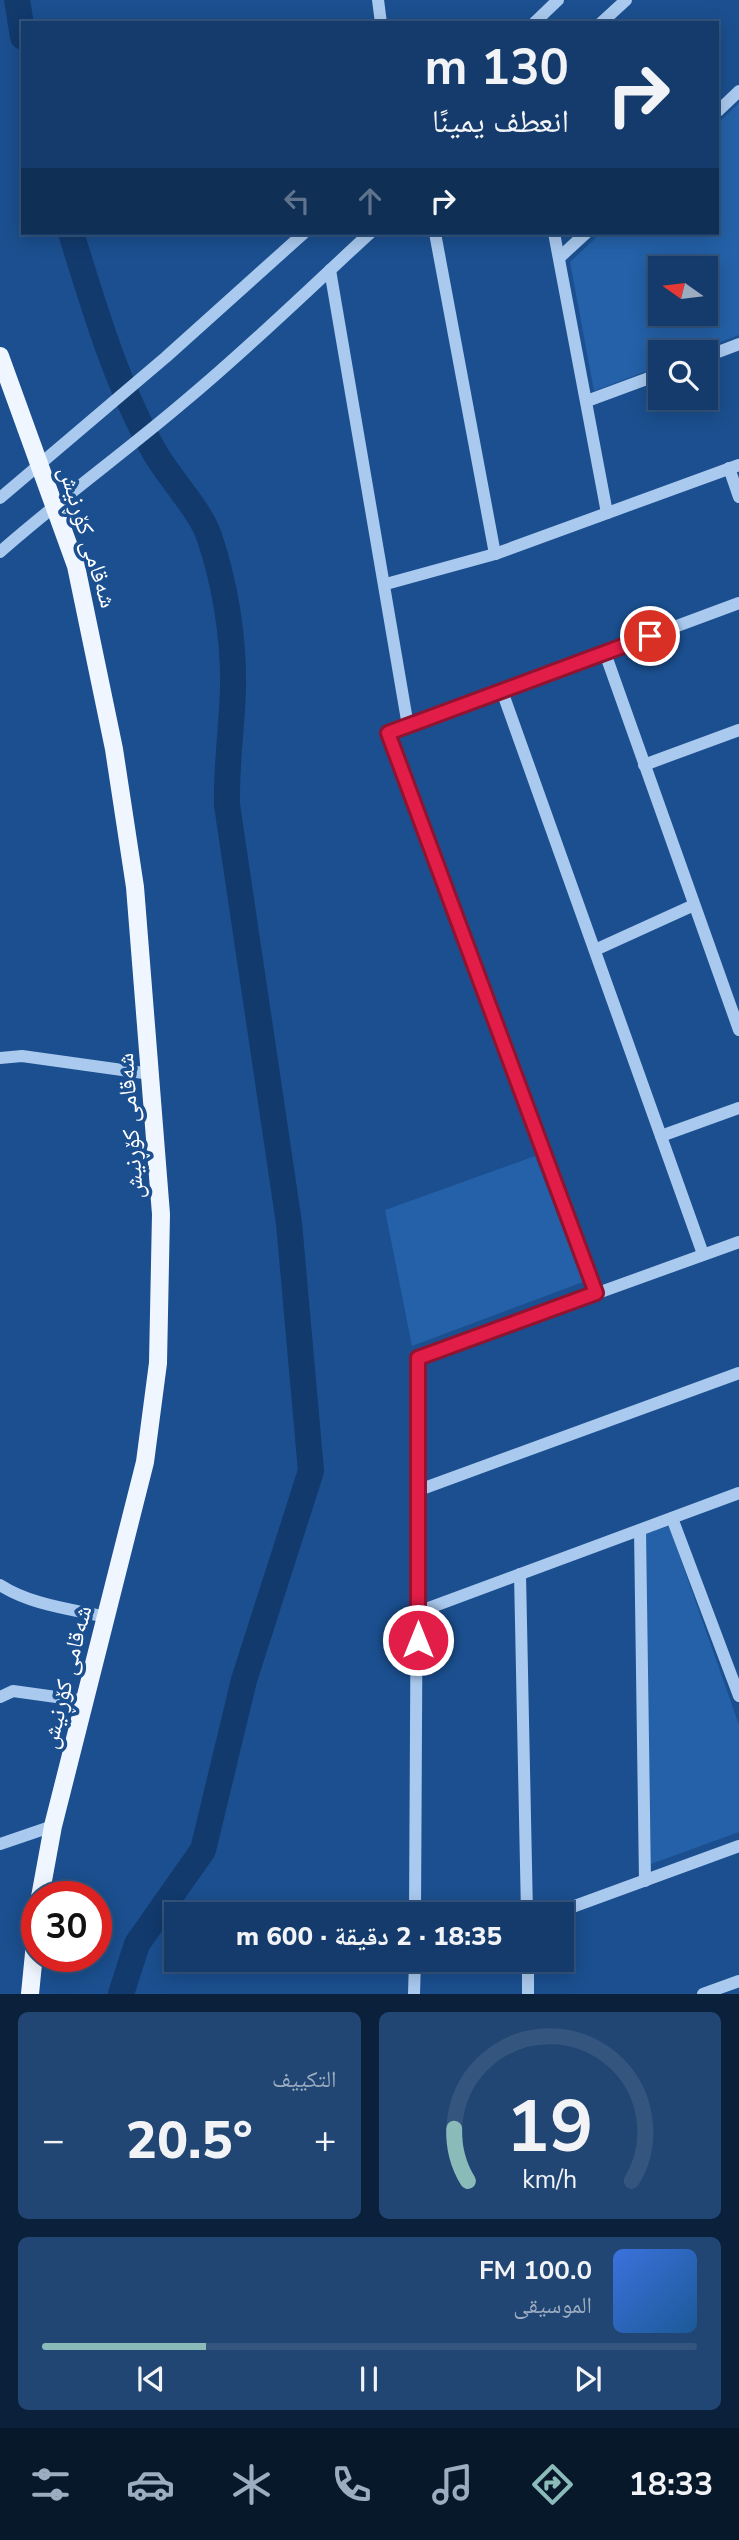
<!DOCTYPE html>
<html lang="ar">
<meta charset="utf-8">
<style>
body{margin:0;font-family:"Nunito Sans","Noto Naskh Arabic",sans-serif;background:#214673;color:#f1f3f6;direction:rtl;height:100vh;display:flex;flex-direction:column;font-size:26px;white-space:nowrap}
*{box-sizing:border-box;margin:0}
p{font-size:23px;color:#9dadc1}
.icon{flex:none;width:38px;height:38px;fill:none;stroke:currentColor;stroke-width:2;stroke-linecap:round;stroke-linejoin:round}
.map{position:relative;height:1994px;overflow:hidden;direction:ltr}
.drawer{display:flex;flex-direction:column;gap:18px;padding:18px;background:#0b203b;flex:1}
.drawer>*{flex:none}
.top-card{position:absolute;left:21px;top:21px;width:698px;height:214px;border-radius:0px;box-shadow:0 4px 18px #0003,0 0 0 2px #33557e;direction:rtl;background:#143b6b;color:#f1f3f6;overflow:hidden}
.needle{width:46px;rotate:284deg}
.tools{position:absolute;left:648px;top:256px;display:grid;gap:14px}
.tools a{display:grid;place-items:center;width:70px;height:70px;border-radius:0px;background:#143b6b;box-shadow:0 4px 18px #0003,0 0 0 2px #33557e;font-size:35px}
.speed{position:absolute;left:21px;top:1881px;display:flex;gap:14px;font-size:35px;font-weight:700;text-align:center}
.speed>*{display:grid;place-content:center;width:91px;height:91px;border-radius:50%;background:#143b6b;box-shadow:0 4px 18px #0003,0 0 0 2px #33557e;line-height:1}
.speed .limit{border:10px solid #d22;background:#fff;color:#111}
.pin{position:absolute;display:grid;place-items:center;width:60px;height:60px;color:#fff;margin:-30px;border:4px solid #fff;border-radius:50%;box-shadow:0 2px 7px #0007}
.me{position:absolute;width:77px;margin:-38px;rotate:0deg;stroke-linejoin:round;filter:drop-shadow(0 0 5px #0008)}
.turn{display:flex;align-items:center;gap:24px;height:147px;padding:0 35px;font-size:32px}
.turn .icon{width:91px;height:91px;stroke-width:2.5}
.turn b{display:block;font-size:49px;line-height:60px}
.lanes{display:flex;align-items:center;height:66px;padding:0 35px;background:#0003;justify-content:center;gap:35px;direction:ltr}
.lanes .off{opacity:.35}
.big{font-size:52px;font-weight:800;line-height:1.1}
.drawer .tile{flex:1;display:flex;flex-direction:column;justify-content:center;gap:10px;min-width:0;padding:0 24px;border-radius:10px;background:#214673}
.drawer .dial{align-items:center;gap:0}
.dial svg{height:182px;overflow:visible;fill:none;stroke:#33557e;stroke-width:7;stroke-linecap:round;text-anchor:middle}
.dial text{fill:#f1f3f6;stroke:none}
.song{display:flex;align-items:center;gap:21px}
.cover{width:84px;height:84px;border-radius:10px;background:linear-gradient(135deg,hsl(220 70% 55%),hsl(210 70% 35%))}
.played{height:7px;border-radius:4px;background:linear-gradient(90deg,#8bbbb9 25%,#33557e 25%)}
.keys{display:flex;justify-content:space-around;direction:ltr}
.heat{display:flex;justify-content:space-between;align-items:center;font-size:38px;direction:ltr}
.drawer .tiles{flex:1;display:grid;gap:18px;grid-template-columns:1fr 1fr}
.tile:last-child{grid-column:span 2}
.trip{position:absolute;left:164px;top:1902px;width:410px;height:70px;border-radius:0px;background:#143b6b;box-shadow:0 4px 18px #0003,0 0 0 2px #33557e;font-weight:800;line-height:70px;text-align:center;direction:rtl}
.dock{display:flex;height:112px;justify-content:space-around;align-items:center;background:#08182b;color:#9dadc1}
.dock .icon{width:49px;height:49px}
.dock .selected{color:#8bbbb9}
.dock b{font-size:32px;color:#f1f3f6}
.map>svg:first-child{display:block}
.green{fill:#2461a8;fill-rule:evenodd}
.lines{fill:none;stroke-linecap:round;stroke-linejoin:round}
.river{stroke:#123a6d;stroke-width:26}
.minor{stroke:#a9c9ee;stroke-width:12}
.major{stroke:#f0f6ff;stroke-width:18}
.route-casing{stroke:#92132f;stroke-width:18}
.route{stroke:#e11d48;stroke-width:12}
.labels{text-anchor:middle;stroke-width:7;stroke-linejoin:round;paint-order:stroke}
.street-label{font-size:24px;fill:#fff;stroke:#1b4f8f}
</style>
<div class="map">
<svg width="739" height="1994" viewBox="0 0 739 1994">
<rect width="100%" height="100%" fill="#1b4f8f"/>
<g class="green">
<path d="M739,103V335L695,352H660V366L594,391L570,262L601,233H718V123ZM660,268H705V313H660Z"/>
<polygon points="535,1156 583,1282 412,1346 385,1210"/>
<polygon points="669,1526 739,1725 739,1832 651,1864 644,1534"/>
</g>
<g class="lines">
<g class="river">
<polyline points="17,0 23,37"/>
<path d="M71,233C94,307 116,383 154,451C169,478 199,508 209,536C225,583 234,638 233,688C232,727 226,766 227,805L289,1223L311,1471L244,1680L203,1850L137,1944L121,1994"/>
</g>
<g class="minor">
<polyline points="378,0 381,23"/>
<polyline points="534,23 558,0"/>
<polyline points="601,23 626,0"/>
<polyline points="718,111 739,91"/>
<polyline points="435,233 495,554"/>
<polyline points="554,233 607,513"/>
<polyline points="559,258 586,233"/>
<polyline points="330,270 408,726"/>
<polyline points="705,357 739,344"/>
<polyline points="587,401 660,374"/>
<polyline points="729,468 739,497"/>
<polyline points="0,498 166,357 304,233"/>
<path d="M0,552C60,499 124,453 185,401C249,348 309,289 370,233"/>
<polyline points="386,584 495,554 739,465"/>
<polyline points="605,653 739,1030"/>
<polyline points="502,691 703,1254"/>
<polyline points="644,765 739,730"/>
<polyline points="595,950 694,905"/>
<polyline points="0,1058 22,1056 151,1074"/>
<polyline points="661,1136 739,1108"/>
<polyline points="596,1293 388,733 739,603"/>
<polyline points="419,1490 739,1373"/>
<polyline points="672,1518 739,1696"/>
<polyline points="640,1530 645,1881"/>
<polyline points="520,1574 527,1914"/>
<path d="M0,1585C31,1605 71,1609 106,1617"/>
<polyline points="418,1612 739,1493"/>
<polyline points="0,1697 13,1691 85,1701"/>
<polyline points="0,1844 53,1826"/>
<polyline points="415,1914 418,1358 739,1242"/>
<polyline points="553,1914 739,1846"/>
<polyline points="528,1960 528,1994"/>
<polyline points="414,1994 415,1960"/>
<polyline points="703,1994 739,1981"/>
</g>
<g class="major">
<polyline points="0,356 76,566 114,749 135,887 161,1214 158,1363 145,1462 53,1826 40,1897"/>
<polyline points="30,1994 37,1923"/>
</g>
</g>
<g class="lines">
<defs>
<polyline id="route" points="418,1640 418,1358 596,1293 388,733 650,636"/>
</defs>
<use href="#route" class="route-casing"/>
<use href="#route" class="route"/>
</g>
<g class="labels">
<g class="street-label">
<text transform="translate(88 537) rotate(73)" y="8">شەقامی کۆڕنیش</text>
<text transform="translate(130 1126) rotate(-94)" y="8">شەقامی کۆڕنیش</text>
<text transform="translate(66 1677) rotate(-76)" y="8">شەقامی کۆڕنیش</text>
</g>
</g>
</svg>
<div class="tools">
<a><svg class="needle" viewBox="-14 -14 28 28"><path d="M0-13l5 13h-10z" fill="#e53935"/><path d="M0 13l5-13h-10z" fill="#9dadc1"/></svg></a>
<a><svg class="icon" aria-label="search" viewBox="0 0 24 24"><circle cx="10" cy="10" r="6"/><path d="M15 15l6 6"/></svg></a>
</div>
<div class="speed"><div class="limit">30</div></div>
<div class="pin" style="left:650px;top:636px;background:#d93025"><svg class="icon" aria-label="arrive" viewBox="0 0 24 24"><path d="M6 21V4h12l-3 4 3 4H6"/></svg></div>
<svg class="me" style="left:418px;top:1640px" viewBox="-20 -20 40 40"><circle r="17" fill="#e11d48" stroke="#fff" stroke-width="3"/><path d="M0-11L8 9 0 5-8 9z" fill="#fff"/></svg>
<div class="trip">18:35 · 2 دقيقة · 600 m</div>
<div class="top-card">
<div class="turn"><svg class="icon" aria-label="right" viewBox="0 0 24 24"><path d="M7 20v-9h11M14 6l5 5-5 5"/></svg><div><b>130 m</b>انعطف يمينًا</div></div>
<div class="lanes"><svg class="icon off" aria-label="left" viewBox="0 0 24 24"><path d="M17 20v-9H6M10 6l-5 5 5 5"/></svg><svg class="icon off" aria-label="ahead" viewBox="0 0 24 24"><path d="M12 20V5M6 11l6-6 6 6"/></svg><svg class="icon" aria-label="right" viewBox="0 0 24 24"><path d="M7 20v-9h11M14 6l5 5-5 5"/></svg></div>
</div>
</div>
<section class="drawer">
<div class="tiles">
<div class="tile dial"><svg viewBox="0 0 100 80">
<path d="M14 69A42 42 0 1 1 86 69"/>
<path d="M14 69A42 42 0 0 1 8 46" stroke="#8bbbb9"/>
<text x="50" y="56" font-size="32" font-weight="700">19</text>
<text x="50" y="72" font-size="11">km/h</text>
</svg></div>
<div class="tile"><p>التكييف</p>
<div class="heat"><a>−</a><b class="big">20.5°</b><a>+</a></div>
</div>
<div class="tile">
<div class="song"><i class="cover"></i><div><b>100.0 FM</b><p>الموسيقى</p></div></div>
<div class="played"></div>
<div class="keys"><svg class="icon" aria-label="previous" viewBox="0 0 24 24"><path d="M18 5L8 12l10 7zM5 5v14"/></svg><svg class="icon" aria-label="pause" viewBox="0 0 24 24"><path d="M8 5v14M16 5v14"/></svg><svg class="icon" aria-label="next" viewBox="0 0 24 24"><path d="M6 5l10 7-10 7zM19 5v14"/></svg></div>
</div>
</div>
</section>
<nav class="dock">
<b>18:33</b>
<svg class="icon selected" aria-label="directions" viewBox="0 0 24 24"><path d="M12 3l9 9-9 9-9-9zM9 14v-3h6M13 9l2 2-2 2"/></svg>
<svg class="icon" aria-label="music" viewBox="0 0 24 24"><path d="M9 18V5l10-2v13"/><circle cx="6" cy="18" r="3"/><circle cx="16" cy="16" r="3"/></svg>
<svg class="icon" aria-label="phone" viewBox="0 0 24 24"><path d="M5 4h4l2 5-3 2q2 4 5 5l2-3 5 2v4C11 20 4 13 5 4z"/></svg>
<svg class="icon" aria-label="climate" viewBox="0 0 24 24"><path d="M12 3v18M4 7l16 10M4 17L20 7"/></svg>
<svg class="icon" aria-label="car" viewBox="0 0 24 24"><path d="M5 17H2v-5l4-1 3-4h7l3 4 3 1v5h-3M9 17h6M6 11h13"/><circle cx="7" cy="17" r="2"/><circle cx="17" cy="17" r="2"/></svg>
<svg class="icon" aria-label="filters" viewBox="0 0 24 24"><path d="M4 7h16M4 17h16"/><circle cx="9" cy="7" r="2"/><circle cx="15" cy="17" r="2"/></svg>
</nav>
